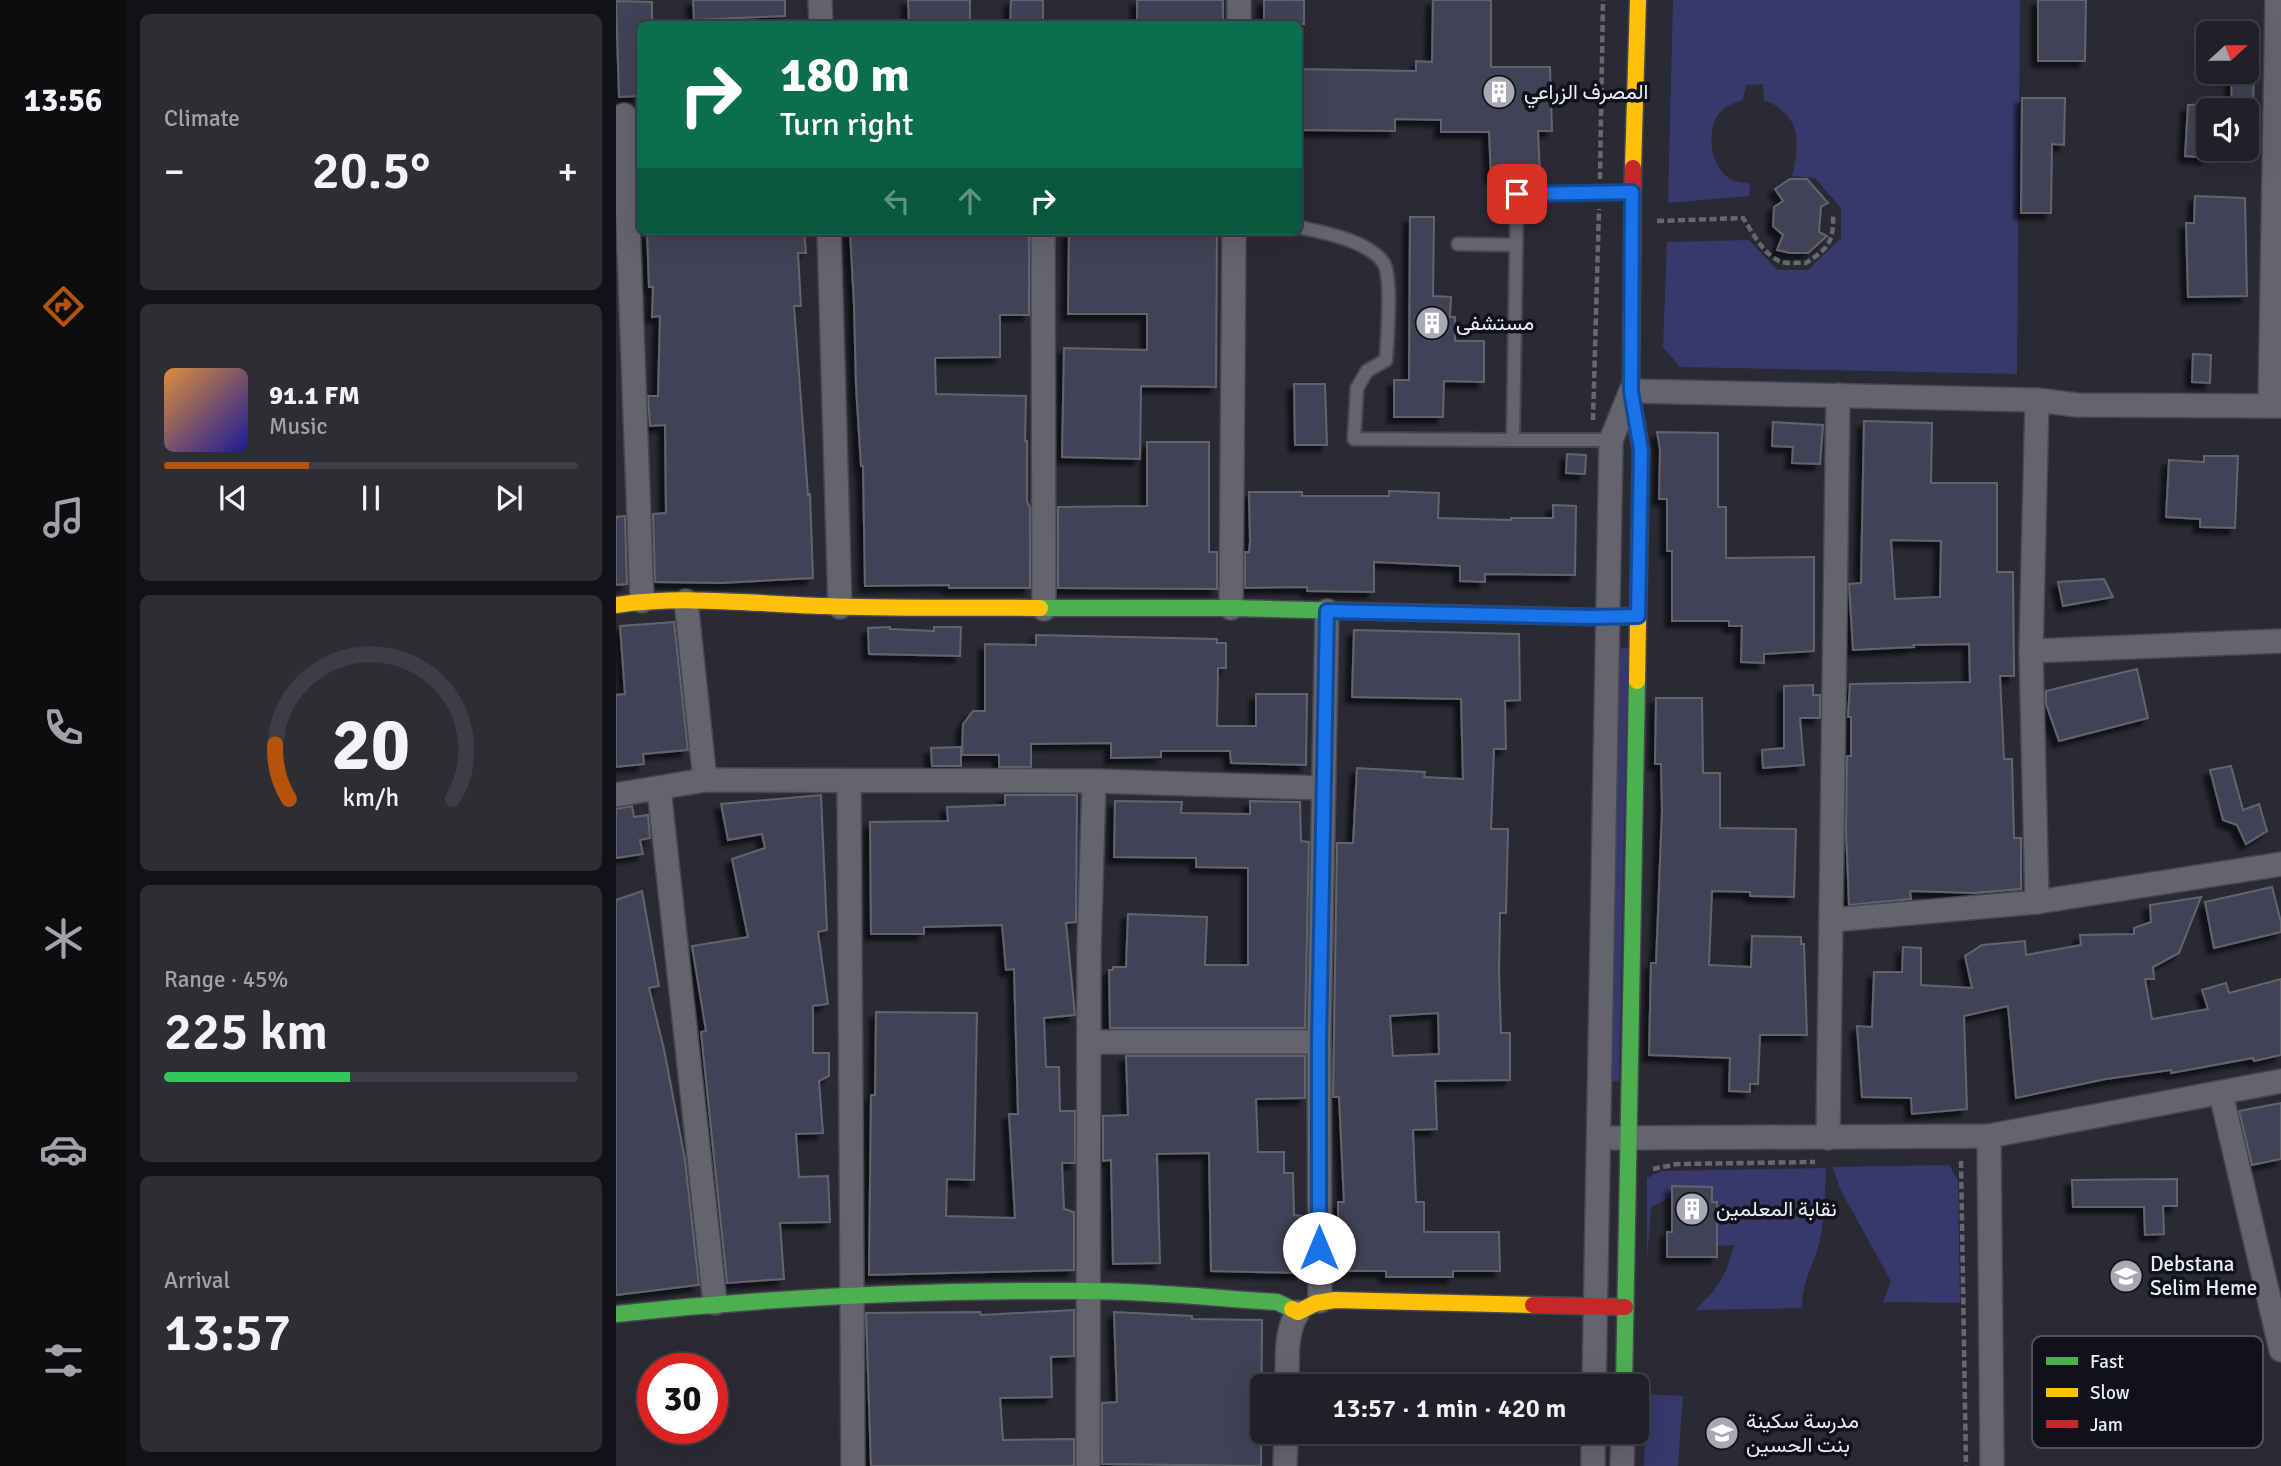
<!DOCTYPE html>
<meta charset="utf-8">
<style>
body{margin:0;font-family:Signika,Vazirmatn,sans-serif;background:#2d2d34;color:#f1f3f6;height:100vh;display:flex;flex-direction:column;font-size:26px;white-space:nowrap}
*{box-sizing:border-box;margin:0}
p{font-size:23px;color:#a2a3a8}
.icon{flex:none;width:38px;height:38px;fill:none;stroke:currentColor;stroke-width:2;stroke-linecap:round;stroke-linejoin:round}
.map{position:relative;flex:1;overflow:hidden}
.drawer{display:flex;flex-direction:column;gap:14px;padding:14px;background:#121216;width:490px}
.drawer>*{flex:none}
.banner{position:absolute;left:21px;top:21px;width:665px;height:214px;border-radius:10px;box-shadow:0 7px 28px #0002,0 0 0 2px #3d3e45;background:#0b6e4f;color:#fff;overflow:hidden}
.needle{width:46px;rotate:69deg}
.controls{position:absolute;left:1580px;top:21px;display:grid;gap:14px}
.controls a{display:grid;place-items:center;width:63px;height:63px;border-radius:10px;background:#202028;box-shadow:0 7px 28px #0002,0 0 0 2px #3d3e45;font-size:35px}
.speed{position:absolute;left:21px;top:1353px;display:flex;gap:14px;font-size:35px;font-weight:700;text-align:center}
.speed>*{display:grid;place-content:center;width:91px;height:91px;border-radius:50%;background:#202028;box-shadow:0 7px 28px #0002,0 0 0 2px #3d3e45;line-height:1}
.speed .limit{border:10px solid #d22;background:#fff;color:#111}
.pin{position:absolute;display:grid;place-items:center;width:60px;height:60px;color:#fff;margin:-30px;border-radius:14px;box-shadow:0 4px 10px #0006}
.me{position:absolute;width:77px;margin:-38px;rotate:0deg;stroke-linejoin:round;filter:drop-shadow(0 0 5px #0008)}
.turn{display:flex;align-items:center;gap:24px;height:147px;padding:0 28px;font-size:32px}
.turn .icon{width:91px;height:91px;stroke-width:2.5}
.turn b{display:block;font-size:49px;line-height:60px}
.lanes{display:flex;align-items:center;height:66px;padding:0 28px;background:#0003;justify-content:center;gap:35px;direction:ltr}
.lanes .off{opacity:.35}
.big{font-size:52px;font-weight:600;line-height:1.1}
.drawer .tile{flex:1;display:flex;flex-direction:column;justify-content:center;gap:10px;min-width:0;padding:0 24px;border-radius:10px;background:#2d2d34}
.drawer .dial{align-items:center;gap:0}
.dial svg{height:182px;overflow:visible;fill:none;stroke:#3d3e45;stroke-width:7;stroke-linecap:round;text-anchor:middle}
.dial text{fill:#f1f3f6;stroke:none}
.song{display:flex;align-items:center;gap:21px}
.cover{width:84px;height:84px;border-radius:10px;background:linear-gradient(135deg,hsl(30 70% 55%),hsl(240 70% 35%))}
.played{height:7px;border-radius:4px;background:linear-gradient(90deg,#b45309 35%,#3d3e45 35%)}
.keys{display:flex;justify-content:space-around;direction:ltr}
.heat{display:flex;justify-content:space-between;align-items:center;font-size:38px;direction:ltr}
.charge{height:10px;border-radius:5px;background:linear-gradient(90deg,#34c759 45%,#3d3e45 0)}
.trip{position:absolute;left:634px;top:1374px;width:399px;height:70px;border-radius:10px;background:#202028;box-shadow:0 7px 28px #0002,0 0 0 2px #3d3e45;font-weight:600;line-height:70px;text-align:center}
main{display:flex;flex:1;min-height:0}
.tabs{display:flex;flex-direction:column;width:126px;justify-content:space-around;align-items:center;background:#0d0d10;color:#a2a3a8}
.tabs .icon{width:49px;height:49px}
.tabs .active{color:#b45309}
.tabs b{font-size:32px;color:#f1f3f6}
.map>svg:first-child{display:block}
.green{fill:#37386b}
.building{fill:#434357;stroke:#63646d;stroke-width:2;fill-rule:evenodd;filter:url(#shadow)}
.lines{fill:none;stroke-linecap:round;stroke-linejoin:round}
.lane-casing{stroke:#474750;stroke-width:16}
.street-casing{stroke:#474750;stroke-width:26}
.fast-casing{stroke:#474750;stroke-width:19}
.slow-casing{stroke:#474750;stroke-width:19}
.jam-casing{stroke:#474750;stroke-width:19}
.path{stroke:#67686f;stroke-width:4.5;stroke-dasharray:7 3.5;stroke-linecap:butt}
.lane{stroke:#63646c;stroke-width:12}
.street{stroke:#63646c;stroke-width:23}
.fast{stroke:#4caf50;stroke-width:16}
.slow{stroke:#ffc107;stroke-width:16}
.jam{stroke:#c62828;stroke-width:16}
.route-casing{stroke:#114b97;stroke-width:18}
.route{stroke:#1a73e8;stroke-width:12}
.labels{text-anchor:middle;stroke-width:7;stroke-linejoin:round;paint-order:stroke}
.poi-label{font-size:21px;fill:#eaecf8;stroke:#101119;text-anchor:start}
.key{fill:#101119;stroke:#51535c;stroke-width:2}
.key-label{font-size:19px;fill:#eaecf8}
</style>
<main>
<nav class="tabs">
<b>13:56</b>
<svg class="icon active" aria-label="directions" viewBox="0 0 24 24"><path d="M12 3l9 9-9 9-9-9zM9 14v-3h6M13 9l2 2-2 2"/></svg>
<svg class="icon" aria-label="music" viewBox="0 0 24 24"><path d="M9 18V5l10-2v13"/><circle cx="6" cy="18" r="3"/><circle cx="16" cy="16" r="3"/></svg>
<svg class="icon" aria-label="phone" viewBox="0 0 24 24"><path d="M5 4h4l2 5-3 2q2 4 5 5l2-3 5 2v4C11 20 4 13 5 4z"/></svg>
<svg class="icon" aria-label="climate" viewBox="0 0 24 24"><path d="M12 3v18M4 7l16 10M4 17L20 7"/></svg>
<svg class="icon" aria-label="car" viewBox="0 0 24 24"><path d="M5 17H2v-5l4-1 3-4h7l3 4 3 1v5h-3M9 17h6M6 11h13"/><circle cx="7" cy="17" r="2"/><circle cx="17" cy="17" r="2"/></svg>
<svg class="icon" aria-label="filters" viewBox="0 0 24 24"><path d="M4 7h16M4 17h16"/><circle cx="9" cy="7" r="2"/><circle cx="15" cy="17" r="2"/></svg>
</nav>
<section class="drawer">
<div class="tile"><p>Climate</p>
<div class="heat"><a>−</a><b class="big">20.5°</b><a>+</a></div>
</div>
<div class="tile">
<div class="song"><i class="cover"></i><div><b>91.1 FM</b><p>Music</p></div></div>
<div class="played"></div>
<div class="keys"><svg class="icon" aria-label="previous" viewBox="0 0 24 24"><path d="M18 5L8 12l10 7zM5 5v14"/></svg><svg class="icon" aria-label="pause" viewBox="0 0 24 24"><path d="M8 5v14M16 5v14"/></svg><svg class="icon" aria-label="next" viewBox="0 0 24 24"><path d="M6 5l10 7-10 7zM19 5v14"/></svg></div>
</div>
<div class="tile dial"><svg viewBox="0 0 100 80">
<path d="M14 69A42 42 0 1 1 86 69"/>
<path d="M14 69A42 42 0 0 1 8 45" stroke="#b45309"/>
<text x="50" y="56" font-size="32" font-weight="700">20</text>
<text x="50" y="72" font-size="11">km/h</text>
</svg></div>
<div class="tile"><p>Range · 45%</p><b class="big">225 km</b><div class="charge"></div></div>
<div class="tile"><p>Arrival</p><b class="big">13:57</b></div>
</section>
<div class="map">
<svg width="1665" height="1466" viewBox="0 0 1665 1466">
<defs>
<filter id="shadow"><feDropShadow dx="-6" dy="6" stdDeviation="2" flood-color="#0009"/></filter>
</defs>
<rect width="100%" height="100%" fill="#2a2a35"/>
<g class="green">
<path d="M1057,0H1404L1401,374L1064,367L1047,347L1051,242L1133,240L1161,270H1192L1225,238V208L1199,178L1176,176C1184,142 1186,115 1148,100L1147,84L1130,85L1127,100C1121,102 1112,105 1107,109C1088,126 1093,170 1118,181C1123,182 1129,183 1134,184L1133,196L1052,203Z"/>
<polygon points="1004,648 1012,648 1003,1081 994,1081"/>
<polygon points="1333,1165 1342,1180 1344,1303 1267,1302 1275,1281 1224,1189 1217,1167"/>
<path d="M1210,1168C1209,1193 1209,1220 1203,1244C1196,1268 1186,1282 1186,1308L1079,1310C1104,1286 1109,1278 1118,1245L1058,1249L1060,1195L1035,1207L1031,1260V1178L1046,1171Z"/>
<polygon points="1030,1394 1067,1396 1062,1466 1028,1466"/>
</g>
<g class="building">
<polygon points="77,0 169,0 169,16 78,20"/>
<polygon points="292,0 354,0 354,24 293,24"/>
<polygon points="395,0 427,0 427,24 394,24"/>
<rect x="521" y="0" width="86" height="20"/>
<rect x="648" y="0" width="40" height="24"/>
<polygon points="817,0 875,0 875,67 934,67 936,131 922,131 924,175 875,177 873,132 825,132 825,120 779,119 779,131 682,130 682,69 800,71 800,61 816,62"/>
<polygon points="1422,0 1470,0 1469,61 1422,61"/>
<polygon points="0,1 36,2 36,24 24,24 24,96 3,97"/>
<polygon points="1616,72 1638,72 1637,110 1615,110"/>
<polygon points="1406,98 1449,98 1448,145 1436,144 1435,213 1405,213"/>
<polygon points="1592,104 1592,158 1569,156 1572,105"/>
<polygon points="1174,179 1191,179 1212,203 1205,207 1203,232 1211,236 1192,253 1174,253 1161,250 1167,235 1157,226 1158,207 1167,201 1159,189"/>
<polygon points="1579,196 1629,198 1631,296 1572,297 1570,223 1578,223"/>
<polygon points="794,217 818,217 817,296 835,297 834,317 839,317 839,341 868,341 868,382 828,381 827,417 778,417 778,380 793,380"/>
<polygon points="31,231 188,231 190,253 182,253 185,306 178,306 192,495 194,494 197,578 105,583 39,582 37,514 50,513 49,425 34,426 32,396 42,396 44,316 36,317 37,287 33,287"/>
<polygon points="234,231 413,231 413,315 384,315 384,357 319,358 320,394 410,396 409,441 411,441 411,502 414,507 414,588 333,588 333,585 249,586 247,466 245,466 240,386 238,305"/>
<polygon points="453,231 601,231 600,387 525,386 524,459 446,457 448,348 531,350 531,314 452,314"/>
<polygon points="1577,354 1595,355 1594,383 1576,382"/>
<polygon points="678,384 709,384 711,445 679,445"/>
<path d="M1248,421L1316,423L1315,483H1381V572H1397L1398,676H1384L1388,759H1396L1398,838H1405V889L1358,893L1294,891L1295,899L1233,905L1230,829L1231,756H1235V717H1232L1234,684L1354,682L1353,644L1297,645L1298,647L1237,650L1233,584L1245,583ZM1275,540L1325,541L1324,597L1279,599Z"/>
<polygon points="1157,422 1207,425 1204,464 1176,463 1177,447 1156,446"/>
<polygon points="1041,432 1102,433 1102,507 1110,507 1110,558 1198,557 1198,651 1148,654 1148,663 1125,662 1126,626 1113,626 1113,621 1056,621 1056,551 1051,551 1051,499 1043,499 1044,450"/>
<polygon points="531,442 593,442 593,552 601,552 601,589 442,588 442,507 531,506"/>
<polygon points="951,454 970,455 969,474 950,473"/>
<polygon points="1588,456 1622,456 1619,528 1584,527 1584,519 1550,517 1553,460 1588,462"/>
<polygon points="773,491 823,493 822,518 895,520 895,518 937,518 937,505 960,506 959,575 869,574 869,582 844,581 844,566 758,562 758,592 691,591 691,587 629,588 629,552 633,552 634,541 633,492 686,492 686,496 773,496"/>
<polygon points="9,516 11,584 0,585 0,517"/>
<polygon points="1488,579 1497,597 1447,606 1442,582"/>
<polygon points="58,622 72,750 27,754 28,764 0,767 0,695 9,694 4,626"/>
<polygon points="274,627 274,629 318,631 318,627 345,627 344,656 253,654 252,628"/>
<path d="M738,630L903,634L904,700L889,701L890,749H878L875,829H892L890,913H884L883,973L885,1033H894V1080L819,1081L821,1129L797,1130L800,1202H808V1232H883L884,1271H837V1277H770V1271H722V1202H728L723,1097H717L721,843H737L741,768L809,772L808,777L847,779L845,699L736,697ZM822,1013L823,1054L777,1056L774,1016Z"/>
<polygon points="420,635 601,639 601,643 610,643 610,668 602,668 601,726 640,726 640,694 691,694 690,765 615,763 614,751 545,751 545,757 495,758 495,743 415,744 415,767 383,767 383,755 346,755 347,724 357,711 369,711 369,644 420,645"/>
<polygon points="1521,669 1532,718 1443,741 1430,704 1430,691"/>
<polygon points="1197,685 1197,695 1204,695 1204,718 1184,718 1188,765 1147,768 1146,750 1168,748 1168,686"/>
<polygon points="1040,698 1086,698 1087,773 1104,773 1104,828 1180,829 1178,897 1134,896 1134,892 1096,891 1093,965 1135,967 1136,936 1185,937 1185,944 1188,944 1191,1035 1144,1035 1142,1084 1134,1084 1134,1092 1113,1091 1114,1058 1033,1055 1035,963 1040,963 1046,811 1045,764 1039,764"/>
<polygon points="345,747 345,766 316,766 315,748"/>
<polygon points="1615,766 1627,810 1643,804 1651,831 1630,844 1621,825 1607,820 1594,770"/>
<polygon points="205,795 211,930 202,932 212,1004 197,1006 197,1053 213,1053 213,1076 203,1081 207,1133 180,1134 183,1177 212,1176 214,1222 164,1223 168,1279 111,1283 85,1032 90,1031 76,946 132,937 116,859 149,848 146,834 112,840 105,804"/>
<polygon points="389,795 461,795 460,922 450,923 459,1015 428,1018 430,1067 443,1067 444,1111 459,1111 459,1163 446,1163 448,1209 458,1212 458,1270 253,1275 255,1095 259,1095 260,1012 361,1013 358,1180 331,1179 330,1216 399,1218 393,1114 402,1114 398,969 390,970 386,925 308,927 308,934 255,934 254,822 332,821 331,807 389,805"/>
<polygon points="499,801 566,802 565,813 634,814 634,801 684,802 685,841 693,842 689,1028 494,1028 493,970 497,970 497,967 510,967 512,914 591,917 589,965 632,965 632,868 580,867 580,858 498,857"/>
<polygon points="16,806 18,817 32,815 34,838 24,840 27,854 0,858 0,809"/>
<polygon points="1656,887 1665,922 1665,932 1598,948 1589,902"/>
<polygon points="26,891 43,986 33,988 48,1049 69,1160 83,1285 0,1295 0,900"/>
<polygon points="1585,897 1563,953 1537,967 1538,979 1529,979 1536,1019 1592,1009 1586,990 1610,983 1613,993 1665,979 1665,1055 1638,1061 1637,1058 1555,1073 1555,1070 1490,1079 1400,1098 1392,1006 1348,1016 1351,1109 1296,1114 1295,1098 1246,1097 1241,1026 1256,1027 1258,972 1286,972 1287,947 1305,948 1305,985 1356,988 1349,956 1366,945 1409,941 1410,955 1465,945 1464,935 1518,934 1518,928 1535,922 1534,905"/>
<polygon points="510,1056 689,1056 689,1098 640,1099 642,1152 668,1152 668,1173 677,1173 678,1215 686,1216 686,1273 595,1271 593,1153 541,1154 544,1263 497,1264 495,1160 487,1161 487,1116 512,1115"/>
<polygon points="1665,1103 1665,1159 1636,1165 1623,1111"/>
<polygon points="1561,1179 1561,1206 1547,1206 1548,1234 1529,1235 1528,1207 1457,1207 1456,1180"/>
<polygon points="1056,1186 1096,1187 1096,1202 1101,1202 1101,1257 1051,1257 1051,1232 1056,1232"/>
<polygon points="458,1310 458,1356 435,1357 436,1397 384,1398 387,1440 458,1439 458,1466 255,1466 250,1313 364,1312 365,1315"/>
<polygon points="498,1312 576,1316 576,1319 646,1320 645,1466 486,1464 486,1403 501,1402"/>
</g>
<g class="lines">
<defs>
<g id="lane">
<path d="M682,227C707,232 752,241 767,262C777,276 771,341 770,360L751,371L741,388L738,439L897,440"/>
<polyline points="842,244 900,245"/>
<polyline points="995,440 897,440 901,194 1016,193"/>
</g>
<g id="street">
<polyline points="204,0 205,24"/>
<polyline points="623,24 623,0"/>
<polyline points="8,115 26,601"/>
<polyline points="213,231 224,607"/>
<polyline points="427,231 428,609"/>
<polyline points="1654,406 1661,0"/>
<polyline points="70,601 89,780"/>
<polyline points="615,608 618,231"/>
<polyline points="1415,651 1665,641"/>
<polyline points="233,781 237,1466"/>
<polyline points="43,789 99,1303"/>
<polyline points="0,795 89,780 478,781 707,788"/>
<polyline points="1421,902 1415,651 1421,400"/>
<polyline points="1216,920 1421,902 1665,864"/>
<polyline points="474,1042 703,1042"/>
<polyline points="1605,1094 1665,1350"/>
<polyline points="1373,1136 1376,1466"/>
<polyline points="998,1138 1373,1136 1665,1081"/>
<polyline points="1212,1138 1222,395"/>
<polyline points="704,1301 703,1042 711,611"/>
<path d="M671,1386C672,1361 668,1333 682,1312"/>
<polyline points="978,1386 995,440 1015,391 1421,400 1461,405 1665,406"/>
<polyline points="472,1466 473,950 478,781"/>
<polyline points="669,1466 670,1432"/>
<polyline points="977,1466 977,1432"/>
<polyline points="1006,1466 1007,1432"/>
</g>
<g id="fast">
<polyline points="424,608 615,608 975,617 1022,616"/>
<path d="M0,1314C157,1297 313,1290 471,1291C534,1291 598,1298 661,1302L676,1309"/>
<polyline points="1008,1386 1021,681"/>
</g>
<g id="slow">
<polyline points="1017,168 1022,0"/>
<path d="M0,605C68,595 140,604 209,606C280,609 352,607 424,608"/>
<polyline points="1021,681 1025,450 1021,427"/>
<polyline points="676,1309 682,1312 700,1303 719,1300 917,1305"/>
</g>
<g id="jam">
<polyline points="1017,168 1015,391 1021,427"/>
<polyline points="917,1305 1009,1307"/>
</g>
</defs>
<use href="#lane" class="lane-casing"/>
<use href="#street" class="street-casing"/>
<use href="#fast" class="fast-casing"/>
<use href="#slow" class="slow-casing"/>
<use href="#jam" class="jam-casing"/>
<g class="path">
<polyline points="984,179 987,0"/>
<path d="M1041,221L1127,218C1137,233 1148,256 1166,262C1173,264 1183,262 1190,263C1211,249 1218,243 1217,216"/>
<polyline points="977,420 983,209"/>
<polyline points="1345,1161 1350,1466"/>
<polyline points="1037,1169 1061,1164 1199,1162"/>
</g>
<use href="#lane" class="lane"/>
<use href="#street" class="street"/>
<use href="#fast" class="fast"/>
<use href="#slow" class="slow"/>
<use href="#jam" class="jam"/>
</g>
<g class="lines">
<defs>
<polyline id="route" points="703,1248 703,1042 711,611 975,617 1022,616 1025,450 1015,391 1016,192 901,194"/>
</defs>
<use href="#route" class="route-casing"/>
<use href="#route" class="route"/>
</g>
<defs>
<symbol id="building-disc" viewBox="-11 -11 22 22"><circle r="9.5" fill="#a7a8b4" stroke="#101119"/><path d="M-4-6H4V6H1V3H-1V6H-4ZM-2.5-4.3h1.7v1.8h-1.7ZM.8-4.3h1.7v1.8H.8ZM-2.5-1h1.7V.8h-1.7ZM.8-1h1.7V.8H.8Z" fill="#fff"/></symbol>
<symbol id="school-disc" viewBox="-11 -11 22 22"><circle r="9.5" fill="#a7a8b4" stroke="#101119"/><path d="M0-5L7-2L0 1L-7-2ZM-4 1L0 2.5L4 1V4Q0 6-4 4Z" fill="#fff"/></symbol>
</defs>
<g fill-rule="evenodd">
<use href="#building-disc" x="864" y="73" width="38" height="38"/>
<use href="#building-disc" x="797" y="304" width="38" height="38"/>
<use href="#building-disc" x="1057" y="1190" width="38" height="38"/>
<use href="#school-disc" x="1491" y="1257" width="38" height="38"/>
<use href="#school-disc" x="1087" y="1414" width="38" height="38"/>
</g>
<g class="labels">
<g class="poi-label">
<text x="908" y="99">المصرف الزراعي</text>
<text x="840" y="330">مستشفى</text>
<text x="1100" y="1216">نقابة المعلمين</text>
<text x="1534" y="1271">Debstana<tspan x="1534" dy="24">Selim Heme</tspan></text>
<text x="1130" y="1428">مدرسة سكينة<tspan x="1130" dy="24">بنت الحسين</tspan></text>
</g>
</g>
<rect x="1416" y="1336" width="231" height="112" rx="10" class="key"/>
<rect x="1430" y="1357" width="32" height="8" fill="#4caf50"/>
<rect x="1430" y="1388" width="32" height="9" fill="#ffc107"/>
<rect x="1430" y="1420" width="32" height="8" fill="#c62828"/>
<g class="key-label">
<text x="1474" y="1368">Fast</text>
<text x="1474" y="1399">Slow</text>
<text x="1474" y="1431">Jam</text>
</g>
</svg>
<div class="controls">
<a><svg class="needle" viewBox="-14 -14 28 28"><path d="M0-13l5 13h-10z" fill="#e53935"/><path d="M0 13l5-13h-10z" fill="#a2a3a8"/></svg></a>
<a><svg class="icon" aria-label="sound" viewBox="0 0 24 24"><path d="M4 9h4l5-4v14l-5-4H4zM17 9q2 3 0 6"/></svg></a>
</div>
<div class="speed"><div class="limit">30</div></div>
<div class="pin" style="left:901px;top:194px;background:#d93025"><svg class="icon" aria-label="arrive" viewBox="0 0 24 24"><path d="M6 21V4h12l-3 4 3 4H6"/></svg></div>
<svg class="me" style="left:703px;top:1248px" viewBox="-20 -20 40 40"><circle r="19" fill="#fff"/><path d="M0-13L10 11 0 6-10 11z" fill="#1a73e8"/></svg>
<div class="trip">13:57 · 1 min · 420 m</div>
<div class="banner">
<div class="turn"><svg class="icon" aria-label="right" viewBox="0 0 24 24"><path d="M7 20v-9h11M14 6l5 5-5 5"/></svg><div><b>180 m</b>Turn right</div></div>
<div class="lanes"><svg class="icon off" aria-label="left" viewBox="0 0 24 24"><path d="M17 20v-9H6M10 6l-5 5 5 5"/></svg><svg class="icon off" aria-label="ahead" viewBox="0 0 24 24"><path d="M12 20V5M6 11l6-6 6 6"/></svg><svg class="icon" aria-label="right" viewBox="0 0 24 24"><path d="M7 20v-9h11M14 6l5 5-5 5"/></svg></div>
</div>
</div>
</main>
